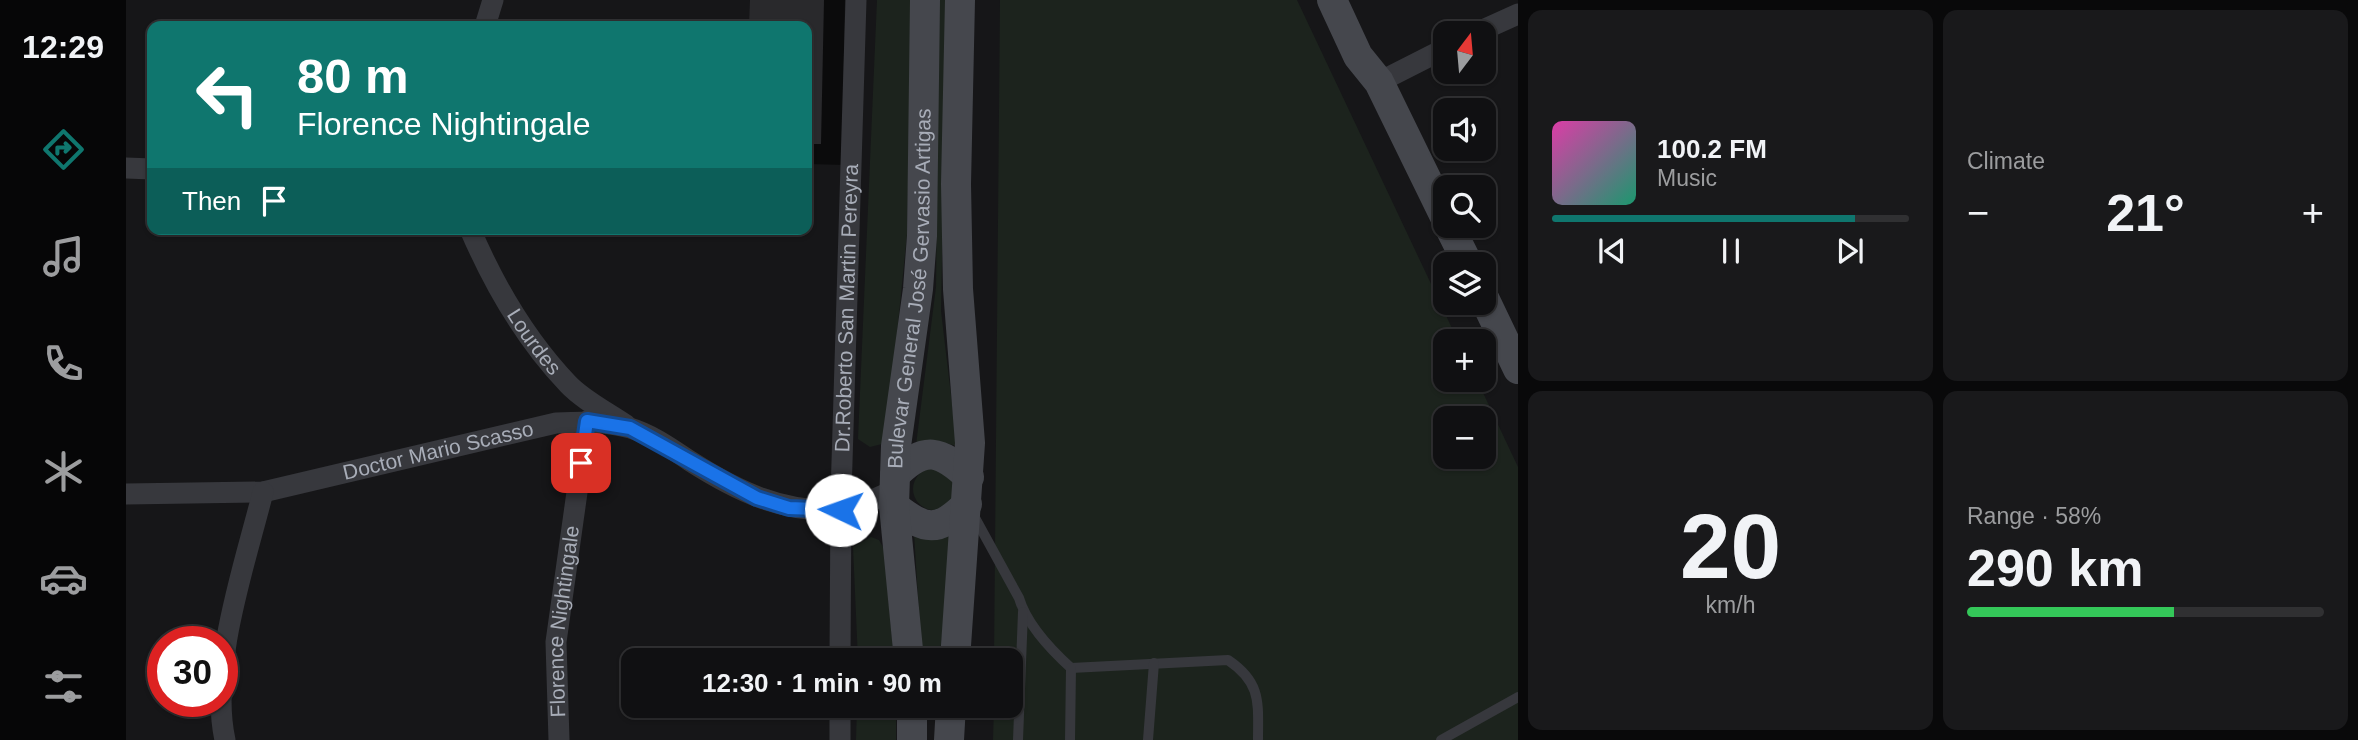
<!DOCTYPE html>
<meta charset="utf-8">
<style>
body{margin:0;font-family:Arial,sans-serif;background:#19191b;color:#f1f3f6;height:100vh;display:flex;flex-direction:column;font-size:26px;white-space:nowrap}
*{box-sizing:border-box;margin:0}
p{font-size:23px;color:#9c9d9f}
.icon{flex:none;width:38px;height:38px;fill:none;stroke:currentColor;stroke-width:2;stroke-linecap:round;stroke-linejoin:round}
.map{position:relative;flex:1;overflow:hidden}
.details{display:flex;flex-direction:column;gap:10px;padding:10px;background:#09090a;width:840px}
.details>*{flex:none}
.guide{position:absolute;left:21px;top:21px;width:665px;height:214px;border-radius:14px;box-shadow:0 2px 5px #0004,0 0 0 2px #303032;background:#0f766e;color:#fff;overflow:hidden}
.needle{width:46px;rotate:16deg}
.buttons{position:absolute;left:1307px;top:21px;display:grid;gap:14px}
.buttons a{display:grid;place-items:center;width:63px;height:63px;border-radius:14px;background:#101012;box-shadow:0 2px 5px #0004,0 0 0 2px #303032;font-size:35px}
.speed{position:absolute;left:21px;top:626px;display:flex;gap:14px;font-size:35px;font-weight:700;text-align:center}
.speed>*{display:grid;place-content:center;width:91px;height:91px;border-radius:50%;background:#101012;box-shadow:0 2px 5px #0004,0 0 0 2px #303032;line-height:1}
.speed .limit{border:10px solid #d22;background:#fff;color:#111}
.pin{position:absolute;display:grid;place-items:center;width:60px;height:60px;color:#fff;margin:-30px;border-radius:14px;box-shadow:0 4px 10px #0006}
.me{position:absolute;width:77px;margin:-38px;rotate:273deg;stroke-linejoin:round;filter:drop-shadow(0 0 5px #0008)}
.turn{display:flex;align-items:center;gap:24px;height:147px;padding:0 35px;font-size:32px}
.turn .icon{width:91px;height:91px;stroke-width:2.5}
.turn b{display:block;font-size:49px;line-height:60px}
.then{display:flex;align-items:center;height:66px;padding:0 35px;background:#0003;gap:14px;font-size:26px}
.big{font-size:52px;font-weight:700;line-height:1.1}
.details .widget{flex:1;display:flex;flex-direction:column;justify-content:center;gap:10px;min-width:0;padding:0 24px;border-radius:14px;background:#19191b}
.details .dial{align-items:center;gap:0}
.dial b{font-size:91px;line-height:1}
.song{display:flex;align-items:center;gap:21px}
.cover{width:84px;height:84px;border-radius:10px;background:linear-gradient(135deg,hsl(320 70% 55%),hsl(160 70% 35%))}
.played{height:7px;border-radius:4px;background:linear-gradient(90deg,#0f766e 85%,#303032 85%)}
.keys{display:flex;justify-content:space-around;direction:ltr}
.heat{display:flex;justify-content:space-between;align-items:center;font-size:38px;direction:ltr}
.charge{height:10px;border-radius:5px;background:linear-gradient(90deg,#34c759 58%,#303032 0)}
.details .tiles{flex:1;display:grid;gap:10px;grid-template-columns:repeat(2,1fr)}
.trip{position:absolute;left:495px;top:648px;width:402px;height:70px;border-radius:14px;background:#101012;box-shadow:0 2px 5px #0004,0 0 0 2px #303032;font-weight:700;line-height:70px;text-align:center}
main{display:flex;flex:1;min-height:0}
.menu{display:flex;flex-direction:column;width:126px;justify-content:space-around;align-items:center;background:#060607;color:#9c9d9f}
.menu .icon{width:49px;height:49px}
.menu .selected{color:#0f766e}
.menu b{font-size:32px;color:#f1f3f6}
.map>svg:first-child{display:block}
.green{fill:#1c231d;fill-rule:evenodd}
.shadow{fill:#0007}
.building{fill:#29292c}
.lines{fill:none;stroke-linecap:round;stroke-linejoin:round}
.lane{stroke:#37383d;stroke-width:10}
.street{stroke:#37383d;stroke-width:21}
.secondary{stroke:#45474d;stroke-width:30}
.route-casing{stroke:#114b97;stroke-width:18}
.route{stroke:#1a73e8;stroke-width:12}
.labels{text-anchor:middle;stroke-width:7;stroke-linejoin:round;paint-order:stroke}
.street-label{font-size:21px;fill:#a8adb8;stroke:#111113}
</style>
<main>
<nav class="menu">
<b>12:29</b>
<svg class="icon selected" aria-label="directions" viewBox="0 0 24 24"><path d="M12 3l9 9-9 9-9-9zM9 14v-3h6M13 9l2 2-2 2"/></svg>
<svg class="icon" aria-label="music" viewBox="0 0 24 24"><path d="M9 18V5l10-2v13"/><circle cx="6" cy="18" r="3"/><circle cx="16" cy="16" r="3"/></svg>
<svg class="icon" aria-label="phone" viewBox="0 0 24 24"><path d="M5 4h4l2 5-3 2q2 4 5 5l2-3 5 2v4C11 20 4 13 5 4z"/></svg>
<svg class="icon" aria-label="climate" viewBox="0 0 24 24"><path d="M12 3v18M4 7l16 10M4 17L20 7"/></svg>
<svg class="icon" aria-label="car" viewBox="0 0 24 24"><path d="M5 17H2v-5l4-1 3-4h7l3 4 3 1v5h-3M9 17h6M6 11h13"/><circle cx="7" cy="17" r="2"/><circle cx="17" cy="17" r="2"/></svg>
<svg class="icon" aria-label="filters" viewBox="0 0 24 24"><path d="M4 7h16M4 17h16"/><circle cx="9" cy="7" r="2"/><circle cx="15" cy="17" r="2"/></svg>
</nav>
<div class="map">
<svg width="1392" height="740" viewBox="0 0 1392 740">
<rect width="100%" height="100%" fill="#161618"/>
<g class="green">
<polygon points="751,0 786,0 781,234 760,443 744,447 732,439"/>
<polygon points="813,0 821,0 815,311 831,446 811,441 790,445 810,287"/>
<path d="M874,0H1171L1332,341H1320V380H1351L1392,467V740H867L868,705H886V660H868ZM1320,418H1358V457H1320Z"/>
<circle cx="808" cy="489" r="21"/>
<polygon points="788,533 829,533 813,660 796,660"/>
<polygon points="745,537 753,540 758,549 768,660 732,660 727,547"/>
<polygon points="731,705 770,705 770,740 730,740"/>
</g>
<polygon class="shadow" points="625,0 719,0 716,165 681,164 681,26 625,26"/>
<polygon class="building" points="624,0 698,0 695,144 681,144 681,26 623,26"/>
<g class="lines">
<g class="lane">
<path d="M848,516L893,598C901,625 924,649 945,668L1102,660C1136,683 1132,703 1132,740"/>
<polyline points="892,740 897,612"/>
<polyline points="944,740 945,668"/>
<polyline points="1022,740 1028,663"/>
<polyline points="1315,740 1392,697"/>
</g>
<g class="street">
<polyline points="359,26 367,0"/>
<polyline points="1350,33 1392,14"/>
<polyline points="1253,82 1320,48"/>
<polyline points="0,168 26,169"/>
<path id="s1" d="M344,229C368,285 400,340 442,384C457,400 481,412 500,425"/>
<path id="s2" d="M0,494L137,492L430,423C454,422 480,421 504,428C525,434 546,449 564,461C611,491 656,513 713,510C732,509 750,497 768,491"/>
<path id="s3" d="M714,660L715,495L730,0"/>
<path d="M99,740C83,667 119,564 137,492"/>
<path id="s4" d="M433,740L430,642L461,421"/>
<polyline points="714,740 714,705"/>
</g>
<g class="secondary">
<polyline points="1206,0 1232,56 1253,82 1320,219"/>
<polyline points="1323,226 1342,264"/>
<polyline points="1358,298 1392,369"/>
<path d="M769,475C799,445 814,450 843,477"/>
<path d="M768,506C799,531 812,533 841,504"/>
<path id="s5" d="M783,660L768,506L770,446L792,289L796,236L799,0"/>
<polyline points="829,660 844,443 832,289 830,184 834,0"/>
<polyline points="786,705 786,740"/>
<polyline points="823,740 825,705"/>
</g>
</g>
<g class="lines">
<defs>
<polyline id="route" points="455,463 461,421 504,428 631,498 663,508 715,510"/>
</defs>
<use href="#route" class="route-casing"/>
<use href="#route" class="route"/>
</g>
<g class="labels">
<g class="street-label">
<text dy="7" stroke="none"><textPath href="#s5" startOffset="373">Bulevar General José Gervasio Artigas</textPath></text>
<text dy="7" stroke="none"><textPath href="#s3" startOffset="352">Dr.Roberto San Martin Pereyra</textPath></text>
<text dy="7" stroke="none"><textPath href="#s1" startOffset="130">Lourdes</textPath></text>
<text dy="7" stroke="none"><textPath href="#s2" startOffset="317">Doctor Mario Scasso</textPath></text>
<text dy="7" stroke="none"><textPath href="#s4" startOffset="119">Florence Nightingale</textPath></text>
</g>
</g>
</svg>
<div class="buttons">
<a><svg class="needle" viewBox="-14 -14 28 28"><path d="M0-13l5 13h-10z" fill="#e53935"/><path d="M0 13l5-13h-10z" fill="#9c9d9f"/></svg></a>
<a><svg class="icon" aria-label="sound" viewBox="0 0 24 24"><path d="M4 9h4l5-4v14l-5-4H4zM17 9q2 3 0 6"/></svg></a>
<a><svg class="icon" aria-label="search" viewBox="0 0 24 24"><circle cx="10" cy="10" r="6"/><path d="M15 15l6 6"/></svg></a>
<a><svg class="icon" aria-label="layers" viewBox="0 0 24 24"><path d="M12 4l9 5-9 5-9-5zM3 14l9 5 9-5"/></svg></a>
<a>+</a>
<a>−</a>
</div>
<div class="speed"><div class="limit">30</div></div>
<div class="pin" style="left:455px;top:463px;background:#d93025"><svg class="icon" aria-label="arrive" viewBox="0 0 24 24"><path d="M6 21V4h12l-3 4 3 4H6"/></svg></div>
<svg class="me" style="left:715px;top:510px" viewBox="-20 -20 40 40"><circle r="19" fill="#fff"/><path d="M0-13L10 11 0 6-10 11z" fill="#1a73e8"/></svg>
<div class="trip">12:30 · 1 min · 90 m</div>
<div class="guide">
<div class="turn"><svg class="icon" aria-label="left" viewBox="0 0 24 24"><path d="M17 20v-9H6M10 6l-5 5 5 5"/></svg><div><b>80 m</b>Florence Nightingale</div></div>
<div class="then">Then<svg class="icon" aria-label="arrive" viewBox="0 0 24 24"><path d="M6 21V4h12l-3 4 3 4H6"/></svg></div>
</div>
</div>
<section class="details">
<div class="tiles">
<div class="widget">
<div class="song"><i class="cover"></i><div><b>100.2 FM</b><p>Music</p></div></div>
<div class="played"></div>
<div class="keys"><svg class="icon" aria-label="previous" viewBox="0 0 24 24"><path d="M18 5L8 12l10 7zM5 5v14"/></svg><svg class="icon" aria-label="pause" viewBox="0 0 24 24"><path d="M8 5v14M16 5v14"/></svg><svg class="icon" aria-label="next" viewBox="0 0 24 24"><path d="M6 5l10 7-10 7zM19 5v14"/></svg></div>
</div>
<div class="widget"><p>Climate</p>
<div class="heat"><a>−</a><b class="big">21°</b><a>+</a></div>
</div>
<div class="widget dial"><b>20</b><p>km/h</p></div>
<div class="widget"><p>Range · 58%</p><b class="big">290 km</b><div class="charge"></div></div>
</div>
</section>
</main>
